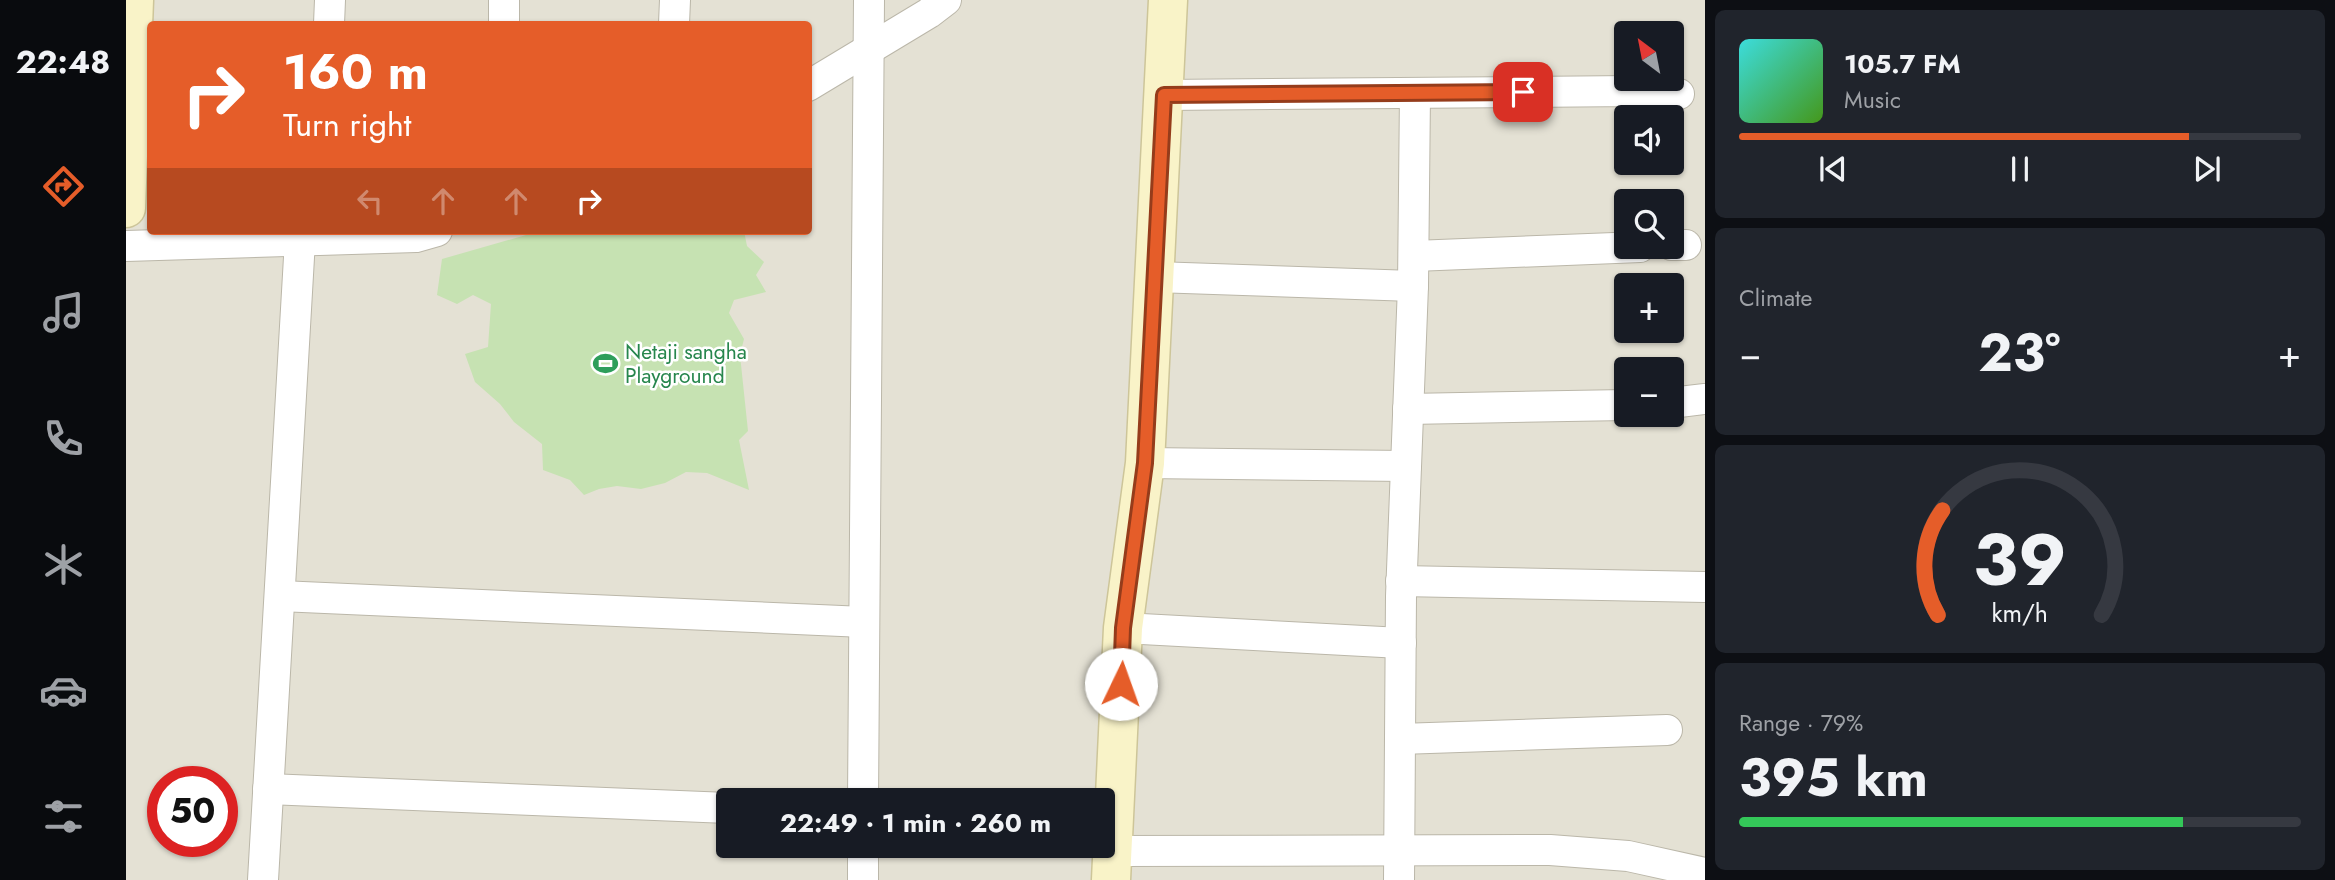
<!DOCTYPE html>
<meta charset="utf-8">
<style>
body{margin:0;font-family:Jost,sans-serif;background:#20242c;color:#f1f3f6;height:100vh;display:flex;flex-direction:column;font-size:26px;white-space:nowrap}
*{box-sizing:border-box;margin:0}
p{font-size:23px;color:#9ea1a6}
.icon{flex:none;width:38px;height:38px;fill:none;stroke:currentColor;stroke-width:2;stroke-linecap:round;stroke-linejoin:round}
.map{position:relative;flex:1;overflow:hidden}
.side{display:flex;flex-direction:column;gap:10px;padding:10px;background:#0d0f14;width:630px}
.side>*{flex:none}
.top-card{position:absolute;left:21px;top:21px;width:665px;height:214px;border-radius:7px;box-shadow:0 2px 5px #0004;background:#e55d29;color:#fff;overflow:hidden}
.needle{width:46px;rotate:328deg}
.buttons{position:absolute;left:1488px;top:21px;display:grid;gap:14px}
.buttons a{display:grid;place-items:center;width:70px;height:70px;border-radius:7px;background:#171b24;box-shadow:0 2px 5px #0004;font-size:35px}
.speed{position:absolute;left:21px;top:766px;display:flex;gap:14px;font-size:35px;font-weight:700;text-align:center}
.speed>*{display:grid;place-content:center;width:91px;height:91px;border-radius:50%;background:#171b24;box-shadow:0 2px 5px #0004;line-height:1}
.speed .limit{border:10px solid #d22;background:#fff;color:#111}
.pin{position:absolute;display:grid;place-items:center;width:60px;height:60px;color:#fff;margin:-30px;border-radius:14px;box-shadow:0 4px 10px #0006}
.me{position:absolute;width:77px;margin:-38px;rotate:3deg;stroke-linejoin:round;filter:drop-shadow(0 0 5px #0008)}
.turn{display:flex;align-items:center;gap:24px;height:147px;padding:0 21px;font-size:32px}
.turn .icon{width:91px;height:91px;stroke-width:2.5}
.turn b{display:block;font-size:49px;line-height:60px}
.lanes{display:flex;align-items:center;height:66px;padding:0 21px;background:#0003;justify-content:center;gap:35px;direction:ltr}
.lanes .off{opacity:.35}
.big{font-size:52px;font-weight:700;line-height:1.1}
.side .widget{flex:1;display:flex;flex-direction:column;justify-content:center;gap:10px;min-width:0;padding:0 24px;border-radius:10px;background:#20242c}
.side .dial{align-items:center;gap:0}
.dial svg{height:182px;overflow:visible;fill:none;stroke:#363941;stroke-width:7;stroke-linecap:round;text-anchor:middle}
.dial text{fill:#f1f3f6;stroke:none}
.song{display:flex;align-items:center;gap:21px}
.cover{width:84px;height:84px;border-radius:10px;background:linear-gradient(135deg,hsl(180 70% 55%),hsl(100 70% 35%))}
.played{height:7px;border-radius:4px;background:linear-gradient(90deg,#e55d29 80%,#363941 80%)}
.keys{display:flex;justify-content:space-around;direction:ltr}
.heat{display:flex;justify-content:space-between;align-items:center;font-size:38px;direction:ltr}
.charge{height:10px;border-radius:5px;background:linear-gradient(90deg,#34c759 79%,#363941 0)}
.trip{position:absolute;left:590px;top:788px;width:399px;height:70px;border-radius:7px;background:#171b24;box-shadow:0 2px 5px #0004;font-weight:700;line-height:70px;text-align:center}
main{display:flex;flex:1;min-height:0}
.tab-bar{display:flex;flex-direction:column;width:126px;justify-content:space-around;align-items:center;background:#090b0e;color:#9ea1a6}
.tab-bar .icon{width:49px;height:49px}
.tab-bar .current{color:#e55d29}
.tab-bar b{font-size:32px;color:#f1f3f6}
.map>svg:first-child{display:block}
.residential{fill:#e4e1d4;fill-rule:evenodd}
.green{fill:#c6e2b2}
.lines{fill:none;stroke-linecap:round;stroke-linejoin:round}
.minor-casing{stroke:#bbb7a9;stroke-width:32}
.secondary-casing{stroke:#cdc599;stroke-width:41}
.minor{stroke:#fff;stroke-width:30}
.secondary{stroke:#f9f3c8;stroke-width:38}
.route-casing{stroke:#953c1b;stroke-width:18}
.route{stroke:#e55d29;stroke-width:12}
.labels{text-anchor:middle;stroke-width:5;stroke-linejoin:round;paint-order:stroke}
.leisure-label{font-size:21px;fill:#27864d;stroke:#fff;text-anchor:start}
</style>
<main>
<nav class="tab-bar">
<b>22:48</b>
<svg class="icon current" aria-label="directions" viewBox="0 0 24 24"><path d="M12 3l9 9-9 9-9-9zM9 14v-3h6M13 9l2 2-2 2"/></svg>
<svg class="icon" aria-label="music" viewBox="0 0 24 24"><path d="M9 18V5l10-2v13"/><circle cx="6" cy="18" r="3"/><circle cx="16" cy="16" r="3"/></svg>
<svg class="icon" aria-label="phone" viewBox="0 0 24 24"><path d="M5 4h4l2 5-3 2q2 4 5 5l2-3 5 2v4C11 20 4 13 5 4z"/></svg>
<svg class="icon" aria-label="climate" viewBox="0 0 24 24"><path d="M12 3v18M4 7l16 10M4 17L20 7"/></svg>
<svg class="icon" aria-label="car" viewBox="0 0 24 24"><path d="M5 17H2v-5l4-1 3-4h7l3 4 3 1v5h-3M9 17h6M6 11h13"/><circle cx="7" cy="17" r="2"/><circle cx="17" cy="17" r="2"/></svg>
<svg class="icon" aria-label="filters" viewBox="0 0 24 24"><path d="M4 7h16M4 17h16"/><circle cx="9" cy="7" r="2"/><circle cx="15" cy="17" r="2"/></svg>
</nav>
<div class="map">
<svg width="1579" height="880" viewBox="0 0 1579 880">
<rect width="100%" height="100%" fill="#f1efe6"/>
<path class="residential" d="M0,0H1579V880H0ZM24,24H682V231H24ZM1500,33H1545V79H1500ZM1500,117H1545V163H1500ZM1500,201H1545V247H1500ZM1500,285H1545V331H1500ZM1500,369H1545V415H1500ZM37,782H96V842H37ZM602,800H976V845H602Z"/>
<polygon class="green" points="414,231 618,231 621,246 638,262 630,275 640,292 608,300 603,313 618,339 614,355 622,431 613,440 623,490 581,473 560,472 539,483 515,489 491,486 473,489 458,495 444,480 417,470 416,444 388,422 374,404 349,382 339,354 362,347 365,304 347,295 331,304 311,295 316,259"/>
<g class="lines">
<defs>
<g id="minor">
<polyline points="203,24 204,0"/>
<polyline points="378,24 378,0"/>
<polyline points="548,24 549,0"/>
<polyline points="682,86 803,13 820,0"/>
<polyline points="1038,95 1506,91 1553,94"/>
<polyline points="1545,245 1560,245"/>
<polyline points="0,246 290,237 311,231"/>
<polyline points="1288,256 1514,247"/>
<polyline points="1029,277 1287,286"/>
<polyline points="1545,403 1579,399"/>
<polyline points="1282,409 1500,405"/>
<polyline points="1019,463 1280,466"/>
<polyline points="1275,581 1579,587"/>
<polyline points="154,596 738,622"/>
<polyline points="997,628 1275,643"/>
<polyline points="1274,739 1541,730"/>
<polyline points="142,789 602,808"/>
<polyline points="737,800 743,0"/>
<polyline points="986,851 1424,850 1502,856 1579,873"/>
<polyline points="137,880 174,240"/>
<polyline points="737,880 737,845"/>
<polyline points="1273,880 1275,596 1287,286 1289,93"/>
</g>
<g id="secondary">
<polyline points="0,208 8,0"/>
<polyline points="985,880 997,628 1019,463 1042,0"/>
</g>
</defs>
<use href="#minor" class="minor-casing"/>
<use href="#secondary" class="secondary-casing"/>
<use href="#minor" class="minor"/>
<use href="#secondary" class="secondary"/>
</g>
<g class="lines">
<defs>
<polyline id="route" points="995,684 997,628 1019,463 1038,95 1397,92"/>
</defs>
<use href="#route" class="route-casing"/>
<use href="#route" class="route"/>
</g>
<defs>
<symbol id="stadium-bare" viewBox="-9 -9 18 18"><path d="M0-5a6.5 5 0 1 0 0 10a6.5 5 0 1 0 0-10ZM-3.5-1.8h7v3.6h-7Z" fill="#2e9e5b" stroke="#fff" stroke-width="2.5" paint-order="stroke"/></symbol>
</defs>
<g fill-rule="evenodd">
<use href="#stadium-bare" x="462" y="346" width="35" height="35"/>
</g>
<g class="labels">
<g class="leisure-label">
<text x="499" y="359">Netaji sangha<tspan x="499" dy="24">Playground</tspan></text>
</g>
</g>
</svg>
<div class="buttons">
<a><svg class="needle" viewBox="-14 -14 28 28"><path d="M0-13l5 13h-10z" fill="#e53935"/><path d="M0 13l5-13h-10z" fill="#9ea1a6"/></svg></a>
<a><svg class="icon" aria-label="sound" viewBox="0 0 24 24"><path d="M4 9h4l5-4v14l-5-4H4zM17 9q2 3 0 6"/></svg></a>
<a><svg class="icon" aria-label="search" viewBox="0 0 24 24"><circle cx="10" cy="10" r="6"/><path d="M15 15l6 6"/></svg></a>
<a>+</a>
<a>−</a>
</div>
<div class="speed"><div class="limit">50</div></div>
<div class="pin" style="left:1397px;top:92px;background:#d93025"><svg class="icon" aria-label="arrive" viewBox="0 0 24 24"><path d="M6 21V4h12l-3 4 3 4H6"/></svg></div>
<svg class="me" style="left:995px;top:684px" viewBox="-20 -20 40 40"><circle r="19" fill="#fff"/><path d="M0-13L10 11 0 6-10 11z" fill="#e55d29"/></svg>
<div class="trip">22:49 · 1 min · 260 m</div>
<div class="top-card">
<div class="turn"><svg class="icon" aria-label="right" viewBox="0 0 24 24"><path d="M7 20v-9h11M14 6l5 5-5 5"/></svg><div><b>160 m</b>Turn right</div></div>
<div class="lanes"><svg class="icon off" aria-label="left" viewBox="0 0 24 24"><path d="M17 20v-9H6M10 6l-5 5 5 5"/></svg><svg class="icon off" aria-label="ahead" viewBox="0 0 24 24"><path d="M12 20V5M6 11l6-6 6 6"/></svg><svg class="icon off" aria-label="ahead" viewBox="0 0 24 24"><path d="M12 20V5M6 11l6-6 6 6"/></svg><svg class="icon" aria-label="right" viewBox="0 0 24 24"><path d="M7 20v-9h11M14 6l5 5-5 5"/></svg></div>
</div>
</div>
<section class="side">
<div class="widget">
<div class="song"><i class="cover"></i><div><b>105.7 FM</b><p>Music</p></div></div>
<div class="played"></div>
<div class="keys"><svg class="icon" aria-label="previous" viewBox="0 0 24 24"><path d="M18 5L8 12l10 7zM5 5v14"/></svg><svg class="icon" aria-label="pause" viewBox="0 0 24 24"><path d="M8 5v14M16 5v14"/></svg><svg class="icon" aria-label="next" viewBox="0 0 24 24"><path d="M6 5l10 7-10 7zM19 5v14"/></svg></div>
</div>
<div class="widget"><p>Climate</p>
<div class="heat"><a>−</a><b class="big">23°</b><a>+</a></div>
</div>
<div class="widget dial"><svg viewBox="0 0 100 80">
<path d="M14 69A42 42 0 1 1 86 69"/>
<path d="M14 69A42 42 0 0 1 16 23" stroke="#e55d29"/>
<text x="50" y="56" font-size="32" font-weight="700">39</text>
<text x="50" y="72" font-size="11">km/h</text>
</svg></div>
<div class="widget"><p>Range · 79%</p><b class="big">395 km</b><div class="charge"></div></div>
</section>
</main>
